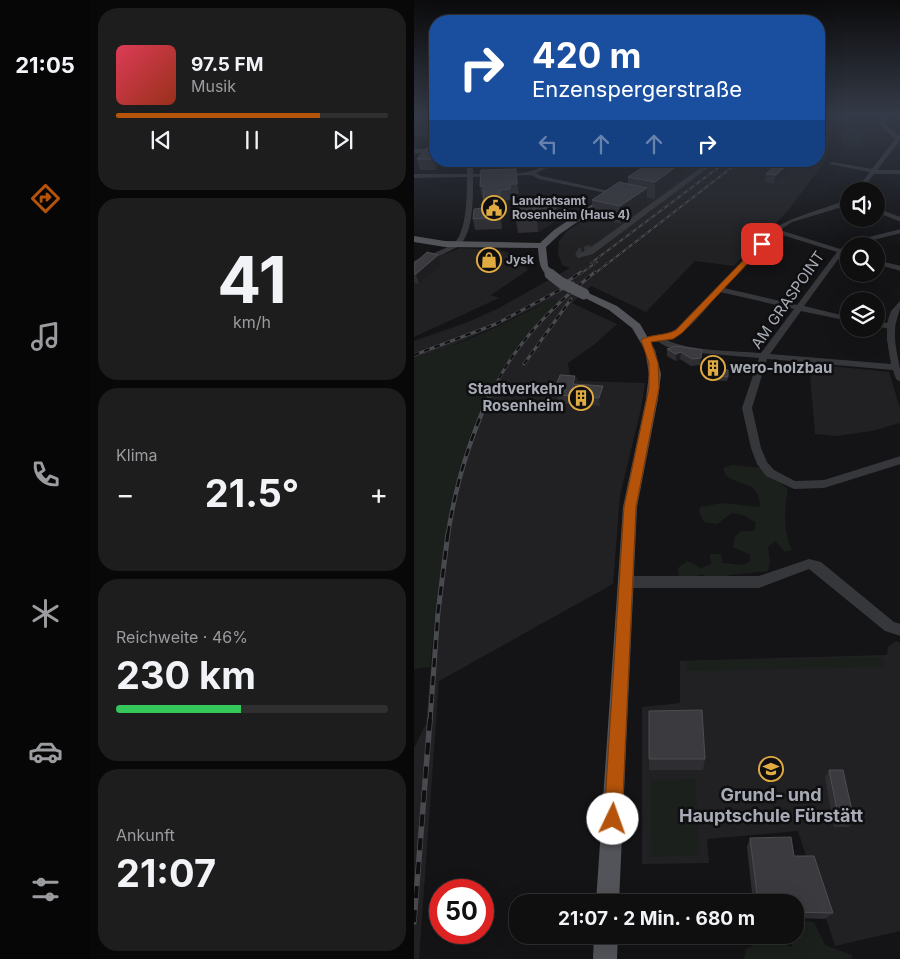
<!DOCTYPE html>
<html lang="de">
<meta charset="utf-8">
<style>
body{margin:0;font-family:Inter,sans-serif;background:#1d1d1e;color:#f1f3f6;height:100vh;display:flex;flex-direction:column;font-size:19px;white-space:nowrap}
*{box-sizing:border-box;margin:0}
p{font-size:16px;color:#9b9c9f}
.icon{flex:none;width:28px;height:28px;fill:none;stroke:currentColor;stroke-width:2;stroke-linecap:round;stroke-linejoin:round}
.map{position:relative;flex:1;overflow:hidden}
.panel{display:flex;flex-direction:column;gap:8px;padding:8px;background:#080809;width:324px}
.panel>*{flex:none}
.banner{position:absolute;left:15px;top:15px;width:396px;height:152px;border-radius:20px;box-shadow:0 5px 20px #0002,0 0 0 1px #2f2f30;background:#1a4fa0;color:#fff;overflow:hidden}
.tools{position:absolute;left:426px;top:182px;display:grid;gap:10px}
.tools a{display:grid;place-items:center;width:45px;height:45px;border-radius:50%;background:#0f0f10;box-shadow:0 5px 20px #0002,0 0 0 1px #2f2f30;font-size:25px}
.speed{position:absolute;left:15px;top:879px;display:flex;gap:10px;font-size:25px;font-weight:700;text-align:center}
.speed>*{display:grid;place-content:center;width:65px;height:65px;border-radius:50%;background:#0f0f10;box-shadow:0 5px 20px #0002,0 0 0 1px #2f2f30;line-height:1}
.speed .limit{border:8px solid #d22;background:#fff;color:#111}
.pin{position:absolute;display:grid;place-items:center;width:42px;height:42px;color:#fff;margin:-21px;border-radius:10px;box-shadow:0 2px 8px #0006}
.me{position:absolute;width:55px;margin:-28px;rotate:3deg;stroke-linejoin:round;filter:drop-shadow(0 0 4px #0008)}
.turn{display:flex;align-items:center;gap:18px;height:105px;padding:0 20px;font-size:22px}
.turn .icon{width:65px;height:65px;stroke-width:2.5}
.turn b{display:block;font-size:35px;line-height:42px}
.lanes{display:flex;align-items:center;height:48px;padding:0 20px;background:#0003;justify-content:center;gap:25px;direction:ltr}
.lanes .off{opacity:.35}
.big{font-size:38px;font-weight:700;line-height:1.1}
.panel .tile{flex:1;display:flex;flex-direction:column;justify-content:center;gap:8px;min-width:0;padding:0 18px;border-radius:20px;background:#1d1d1e}
.panel .dial{align-items:center;gap:0}
.dial b{font-size:65px;line-height:1}
.song{display:flex;align-items:center;gap:15px}
.cover{width:60px;height:60px;border-radius:8px;background:linear-gradient(135deg,hsl(350 70% 55%),hsl(10 70% 35%))}
.played{height:5px;border-radius:2px;background:linear-gradient(90deg,#b45309 75%,#2f2f30 75%)}
.keys{display:flex;justify-content:space-around;direction:ltr}
.heat{display:flex;justify-content:space-between;align-items:center;font-size:28px;direction:ltr}
.charge{height:8px;border-radius:4px;background:linear-gradient(90deg,#34c759 46%,#2f2f30 0)}
.trip{position:absolute;left:95px;top:894px;width:295px;height:50px;border-radius:20px;background:#0f0f10;box-shadow:0 5px 20px #0002,0 0 0 1px #2f2f30;font-weight:700;line-height:50px;text-align:center}
main{display:flex;flex:1;min-height:0}
.dock{display:flex;flex-direction:column;width:90px;justify-content:space-around;align-items:center;background:#060606;color:#9b9c9f}
.dock .icon{width:35px;height:35px}
.dock .active{color:#b45309}
.dock b{font-size:22px;color:#f1f3f6}
.map>svg:first-child{display:block}
.built{fill:#212123}
.green{fill:#1b201c}
.lines{fill:none;stroke-linecap:round;stroke-linejoin:round}
.minor-tunnel{stroke:#313236;stroke-width:7;stroke-dasharray:7 3;stroke-linecap:butt}
.minor{fill:#36373b;fill-rule:evenodd}
.major{fill:#525459;fill-rule:evenodd}
.rail-far4-casing{stroke:#494a4f;stroke-width:2}
.rail-far3-casing{stroke:#494a4f;stroke-width:3}
.rail-far2-casing{stroke:#494a4f;stroke-width:4.5}
.rail-far1-casing{stroke:#494a4f;stroke-width:5}
.rail-casing{stroke:#494a4f;stroke-width:5.5}
.rail-far4{stroke:#0f0f11;stroke-width:1;stroke-dasharray:4;stroke-linecap:butt}
.rail-far3{stroke:#0f0f11;stroke-width:2;stroke-dasharray:5.5;stroke-linecap:butt}
.rail-far2{stroke:#0f0f11;stroke-width:2.5;stroke-dasharray:8;stroke-linecap:butt}
.rail-far1{stroke:#0f0f11;stroke-width:3;stroke-dasharray:9;stroke-linecap:butt}
.rail{stroke:#0f0f11;stroke-width:4;stroke-dasharray:12;stroke-linecap:butt}
.major-bridge{stroke:#525459;stroke-width:11}
.wall{fill:#2e2d31}
.shaded-wall{fill:#1e1e20}
.building{fill:#3b3b3f;stroke:#4c4c52}
.route{fill:#b45309;stroke:#753606}
.labels{text-anchor:middle;stroke-width:5;stroke-linejoin:round;paint-order:stroke}
.far-poi-label{font-size:12px;font-weight:bold;fill:#a7abb5;stroke:#0f0f11;text-anchor:start}
.street-label{font-size:15px;fill:#a7abb5;stroke:#0f0f11}
.poi-label{font-size:15px;font-weight:bold;fill:#a7abb5;stroke:#0f0f11;text-anchor:start}
.near-poi-label{font-size:18px;font-weight:bold;fill:#a7abb5;stroke:#0f0f11}
</style>
<main>
<nav class="dock">
<b>21:05</b>
<svg class="icon active" aria-label="directions" viewBox="0 0 24 24"><path d="M12 3l9 9-9 9-9-9zM9 14v-3h6M13 9l2 2-2 2"/></svg>
<svg class="icon" aria-label="music" viewBox="0 0 24 24"><path d="M9 18V5l10-2v13"/><circle cx="6" cy="18" r="3"/><circle cx="16" cy="16" r="3"/></svg>
<svg class="icon" aria-label="phone" viewBox="0 0 24 24"><path d="M5 4h4l2 5-3 2q2 4 5 5l2-3 5 2v4C11 20 4 13 5 4z"/></svg>
<svg class="icon" aria-label="climate" viewBox="0 0 24 24"><path d="M12 3v18M4 7l16 10M4 17L20 7"/></svg>
<svg class="icon" aria-label="car" viewBox="0 0 24 24"><path d="M5 17H2v-5l4-1 3-4h7l3 4 3 1v5h-3M9 17h6M6 11h13"/><circle cx="7" cy="17" r="2"/><circle cx="17" cy="17" r="2"/></svg>
<svg class="icon" aria-label="filters" viewBox="0 0 24 24"><path d="M4 7h16M4 17h16"/><circle cx="9" cy="7" r="2"/><circle cx="15" cy="17" r="2"/></svg>
</nav>
<section class="panel">
<div class="tile">
<div class="song"><i class="cover"></i><div><b>97.5 FM</b><p>Musik</p></div></div>
<div class="played"></div>
<div class="keys"><svg class="icon" aria-label="previous" viewBox="0 0 24 24"><path d="M18 5L8 12l10 7zM5 5v14"/></svg><svg class="icon" aria-label="pause" viewBox="0 0 24 24"><path d="M8 5v14M16 5v14"/></svg><svg class="icon" aria-label="next" viewBox="0 0 24 24"><path d="M6 5l10 7-10 7zM19 5v14"/></svg></div>
</div>
<div class="tile dial"><b>41</b><p>km/h</p></div>
<div class="tile"><p>Klima</p>
<div class="heat"><a>−</a><b class="big">21.5°</b><a>+</a></div>
</div>
<div class="tile"><p>Reichweite · 46%</p><b class="big">230 km</b><div class="charge"></div></div>
<div class="tile"><p>Ankunft</p><b class="big">21:07</b></div>
</section>
<div class="map">
<svg width="487" height="959" viewBox="0 0 487 959">
<rect width="100%" height="100%" fill="#141416"/>
<g class="built">
<polygon points="21,114 21,137 0,137 0,115"/>
<polygon points="405,114 449,114 418,125 412,160 373,212 320,266 281,261 232,312 177,286 158,303 203,324 181,344 154,363 156,376 163,377 164,381 231,383 227,409 206,495 199,584 25,681 5,959 0,959 0,748 12,724 24,582 33,517 43,475 55,440 70,404 96,359 143,302 138,299 89,323 34,347 0,359 0,341 54,322 85,308 156,268 148,265 144,254 145,241 152,232 258,161 405,161"/>
<polygon points="46,248 85,250 96,253 107,260 114,270 77,295 85,298 0,337 0,266"/>
<polygon points="395,364 475,372 486,408 486,423 458,431 422,436 401,434"/>
<polygon points="482,641 486,643 486,931 421,946 384,831 293,839 295,863 228,864 228,707 266,703 266,661 473,655 474,647"/>
</g>
<g class="green">
<polygon points="435,126 453,131 445,139 451,148 431,145 426,137"/>
<path d="M138,299L143,302C127,320 111,338 97,358C33,448 26,561 16,667L0,669V359C48,344 94,323 138,299Z"/>
<path d="M318,465L348,468L374,489C370,510 369,530 378,550L371,552L361,541L354,547L356,561L354,571C333,574 316,573 297,580L288,574L276,579L265,576L264,568L273,561L287,568L297,564L296,554H307L308,563L329,565L336,561V555L319,547L321,537L327,531H340L342,523L329,515L318,513L303,524L290,522L285,512L286,507L308,503L346,507C345,480 329,488 311,475L309,468Z"/>
<polygon points="468,657 471,667 272,671 272,661"/>
<polygon points="281,779 286,855 238,857 236,780"/>
<polygon points="386,921 400,922 411,945 438,955 438,959 330,959 332,949 352,939 377,947"/>
</g>
<g class="lines">
<polyline class="minor-tunnel" points="167,256 165,254 167,251 178,248"/>
<g class="minor">
<polygon points="473,114 478,114 470,124 486,136 487,139 463,170 487,170 487,174 460,174 447,191 441,191 456,172 415,164 418,162 458,169 481,139 465,124"/>
<rect x="0" y="149" width="21" height="4"/>
<path d="M53,161H59V174C77,174 96,175 113,172C125,170 134,161 147,161L122,173L127,176L209,194L206,196L125,179L117,175L59,177C59,195 60,231 46,245C40,250 8,264 0,266V261C11,256 31,250 40,243C53,232 53,193 53,177L0,178V174H53Z"/>
<polygon points="296,161 303,161 179,254 164,258 164,254 173,250"/>
<path d="M435,199V204L428,207L378,222L366,230L426,249L447,239L487,229V233L451,242L442,246H435L433,251H435V255L428,254L390,306L435,317V321L387,311L356,354L477,364L473,340V328L462,327V322L473,323L477,311L487,300C487,311 481,320 481,331C480,348 487,364 487,382L482,379L479,370L353,359L338,408L347,448L353,462L360,470L381,481L410,480L487,456V464L410,488L380,489L352,476L343,464L337,448L328,408L345,358L285,353L253,347L243,341L232,343L228,340C237,333 250,337 262,329L359,229C382,215 410,209 435,199ZM362,233L423,252L383,305L310,288ZM306,292L380,309L347,353C323,351 274,351 253,340C271,337 294,306 306,292Z"/>
<polygon points="462,208 487,217 487,222 462,212"/>
<polygon points="462,260 487,266 487,271 462,264"/>
<polygon points="395,559 407,562 480,622 487,624 487,636 471,631 395,569 345,588 212,588 207,586 205,582 207,578 212,576 345,576"/>
</g>
<g class="major">
<path d="M191,196L198,198L146,234L132,247L134,266L141,274L136,277C125,271 125,260 124,248L31,247L0,242V236L31,241L126,243L140,230Z"/>
<polygon points="170,291 203,306 226,324 241,350 247,374 244,399 223,507 205,902 182,902 209,507 232,399 235,374 231,350 218,328 195,310 167,296 165,294"/>
<polygon points="180,935 204,935 203,959 179,959"/>
</g>
<defs>
<g id="rail-far4">
<polyline points="177,263 313,161"/>
<polyline points="166,274 183,262"/>
<polyline points="180,274 326,161"/>
</g>
<g id="rail-far3">
<polyline points="150,284 167,272"/>
<polyline points="0,355 82,324 159,283"/>
<polyline points="110,364 157,299"/>
<path d="M80,388C103,341 141,304 181,272"/>
</g>
<path id="rail-far2" d="M34,534C42,482 57,434 80,386"/>
<polyline id="rail-far1" points="16,721 24,612 34,533"/>
<polyline id="rail" points="0,922 16,719"/>
</defs>
<use href="#rail-far4" class="rail-far4-casing"/>
<use href="#rail-far3" class="rail-far3-casing"/>
<use href="#rail-far2" class="rail-far2-casing"/>
<use href="#rail-far1" class="rail-far1-casing"/>
<use href="#rail" class="rail-casing"/>
<use href="#rail-far4" class="rail-far4"/>
<use href="#rail-far3" class="rail-far3"/>
<use href="#rail-far2" class="rail-far2"/>
<use href="#rail-far1" class="rail-far1"/>
<use href="#rail" class="rail"/>
<polyline class="major-bridge" points="136,274 146,282 170,294"/>
</g>
<g class="wall">
<polygon points="21,148 22,170 6,170 3,159"/>
<polygon points="238,161 293,161 282,169 273,168 273,175 241,199 233,197 233,205 207,224 179,217 178,200 214,184 214,177"/>
<polygon points="373,165 372,174 360,184 351,182 352,174"/>
<polygon points="102,169 105,194 98,195 98,200 88,201 88,229 61,230 59,219 69,208 70,197 68,197 66,186"/>
<polygon points="151,215 124,232 104,233 102,221"/>
<polygon points="24,255 27,265 5,284 0,283 0,264"/>
<polygon points="253,349 288,350 286,365 277,366 266,359 262,361 253,356"/>
<polygon points="295,360 304,369 314,377 313,381 294,380"/>
<polygon points="143,383 189,386 189,393 186,406 144,403 143,395 145,390"/>
<polygon points="235,759 291,759 289,770 235,770"/>
<polygon points="415,770 440,820 435,827 420,827 411,778"/>
<polygon points="336,838 380,856 419,913 411,919 381,918 381,902 339,902 333,847"/>
<polygon points="343,935 376,935 374,936 343,937"/>
</g>
<g class="shaded-wall">
<polygon points="21,157 21,161 29,161 22,170 19,159"/>
<polygon points="270,161 273,161 273,175 241,199 241,182"/>
<polygon points="283,161 293,161 282,169"/>
<polygon points="373,165 372,174 360,184 362,175"/>
<polygon points="102,169 104,180 105,194 103,184"/>
<polygon points="233,188 233,205 207,224 206,206"/>
<polygon points="86,190 88,201 88,229 86,217"/>
<polygon points="150,203 151,215 124,232 123,220"/>
<polygon points="24,255 27,265 5,284 2,274"/>
<polygon points="267,352 266,359 262,361 262,354"/>
<polygon points="161,376 162,383 160,391 159,384"/>
<polygon points="189,386 189,393 186,406 185,398"/>
</g>
<g class="building">
<polygon points="13,148 21,148 21,157 19,159 3,159"/>
<polygon points="238,161 270,161 241,182 214,177"/>
<polygon points="363,164 373,165 362,175 352,174"/>
<polygon points="102,169 103,184 96,184 96,189 86,190 86,217 59,219 60,209 69,208 70,186 66,186 67,170"/>
<polygon points="205,182 233,188 206,206 178,200"/>
<polygon points="150,203 123,220 102,221 102,206"/>
<polygon points="13,252 24,255 2,274 0,274 0,264"/>
<polygon points="262,346 288,350 287,358 278,359 267,352 262,354 253,349"/>
<polygon points="295,360 304,360 304,369 314,370 314,377 294,376"/>
<polygon points="146,375 161,376 159,384 189,386 185,398 143,395 147,383 143,383"/>
<polygon points="288,710 291,759 235,759 235,711"/>
<polygon points="415,770 429,770 440,820 425,820"/>
<polygon points="377,837 380,856 400,856 419,913 381,912 381,902 344,902 336,838"/>
</g>
<linearGradient id="sky" x2="0" y2="1"><stop stop-color="#0b0b0c"/><stop offset="0.46" stop-color="#343a47"/><stop offset="1" stop-color="#343a47" stop-opacity="0"/></linearGradient>
<rect width="487" height="248" fill="url(#sky)"/>
<path class="route" d="M346,243L352,244L268,333L259,339L237,342L244,363L245,388L222,507L208,819L205,825L199,828L193,825L190,819L210,507L235,388V363L227,340C236,334 251,336 262,330Z"/>
<defs>
<symbol id="civic-ring" viewBox="-11 -11 22 22"><circle r="9.5" fill="#0f0f11" stroke="#e0ac42" stroke-width="1.5"/><path d="M-.6-6.5H3V-4.5H.6V-3L4-1V1h2V6H-6V1h2V-1L-.6-3ZM-1.2 2.5V6h2.4V2.5Z" fill="#e0ac42"/></symbol>
<symbol id="shop-ring" viewBox="-11 -11 22 22"><circle r="9.5" fill="#0f0f11" stroke="#e0ac42" stroke-width="1.5"/><path d="M-5-2.5h2.3a2.7 3.5 0 0 1 5.4 0H5L5.5 6h-11ZM-1.5-2.5h3a1.5 2.3 0 0 0-3 0Z" fill="#e0ac42"/></symbol>
<symbol id="building-ring" viewBox="-11 -11 22 22"><circle r="9.5" fill="#0f0f11" stroke="#e0ac42" stroke-width="1.5"/><path d="M-4-6H4V6H1V3H-1V6H-4ZM-2.5-4.3h1.7v1.8h-1.7ZM.8-4.3h1.7v1.8H.8ZM-2.5-1h1.7V.8h-1.7ZM.8-1h1.7V.8H.8Z" fill="#e0ac42"/></symbol>
<symbol id="school-ring" viewBox="-11 -11 22 22"><circle r="9.5" fill="#0f0f11" stroke="#e0ac42" stroke-width="1.5"/><path d="M0-5L7-2L0 1L-7-2ZM-4 1L0 2.5L4 1V4Q0 6-4 4Z" fill="#e0ac42"/></symbol>
</defs>
<g fill-rule="evenodd">
<use href="#civic-ring" x="66" y="194" width="28" height="28"/>
<use href="#shop-ring" x="61" y="246" width="28" height="28"/>
<use href="#building-ring" x="285" y="354" width="28" height="28"/>
<use href="#building-ring" x="153" y="384" width="28" height="28"/>
<use href="#school-ring" x="343" y="755" width="28" height="28"/>
</g>
<g class="labels">
<g class="far-poi-label">
<text x="98" y="205">Landratsamt<tspan x="98" dy="14">Rosenheim (Haus 4)</tspan></text>
<text x="92" y="264">Jysk</text>
</g>
<g class="street-label">
<text transform="translate(374 300) rotate(-55)" y="5">AM GRASPOINT</text>
</g>
<g class="poi-label">
<text x="316" y="373">wero-holzbau</text>
<text x="150" y="394" text-anchor="end">Stadtverkehr<tspan x="150" dy="17">Rosenheim</tspan></text>
</g>
<g class="near-poi-label">
<text x="357" y="801">Grund- und<tspan x="357" dy="21">Hauptschule Fürstätt</tspan></text>
</g>
</g>
</svg>
<div class="tools">
<a><svg class="icon" aria-label="sound" viewBox="0 0 24 24"><path d="M4 9h4l5-4v14l-5-4H4zM17 9q2 3 0 6"/></svg></a>
<a><svg class="icon" aria-label="search" viewBox="0 0 24 24"><circle cx="10" cy="10" r="6"/><path d="M15 15l6 6"/></svg></a>
<a><svg class="icon" aria-label="layers" viewBox="0 0 24 24"><path d="M12 4l9 5-9 5-9-5zM3 14l9 5 9-5"/></svg></a>
</div>
<div class="speed"><div class="limit">50</div></div>
<div class="pin" style="left:348px;top:244px;background:#d93025"><svg class="icon" aria-label="arrive" viewBox="0 0 24 24"><path d="M6 21V4h12l-3 4 3 4H6"/></svg></div>
<svg class="me" style="left:199px;top:819px" viewBox="-20 -20 40 40"><circle r="19" fill="#fff"/><path d="M0-13L10 11 0 6-10 11z" fill="#b45309"/></svg>
<div class="trip">21:07 · 2 Min. · 680 m</div>
<div class="banner">
<div class="turn"><svg class="icon" aria-label="right" viewBox="0 0 24 24"><path d="M7 20v-9h11M14 6l5 5-5 5"/></svg><div><b>420 m</b>Enzenspergerstraße</div></div>
<div class="lanes"><svg class="icon off" aria-label="left" viewBox="0 0 24 24"><path d="M17 20v-9H6M10 6l-5 5 5 5"/></svg><svg class="icon off" aria-label="ahead" viewBox="0 0 24 24"><path d="M12 20V5M6 11l6-6 6 6"/></svg><svg class="icon off" aria-label="ahead" viewBox="0 0 24 24"><path d="M12 20V5M6 11l6-6 6 6"/></svg><svg class="icon" aria-label="right" viewBox="0 0 24 24"><path d="M7 20v-9h11M14 6l5 5-5 5"/></svg></div>
</div>
</div>
</main>
